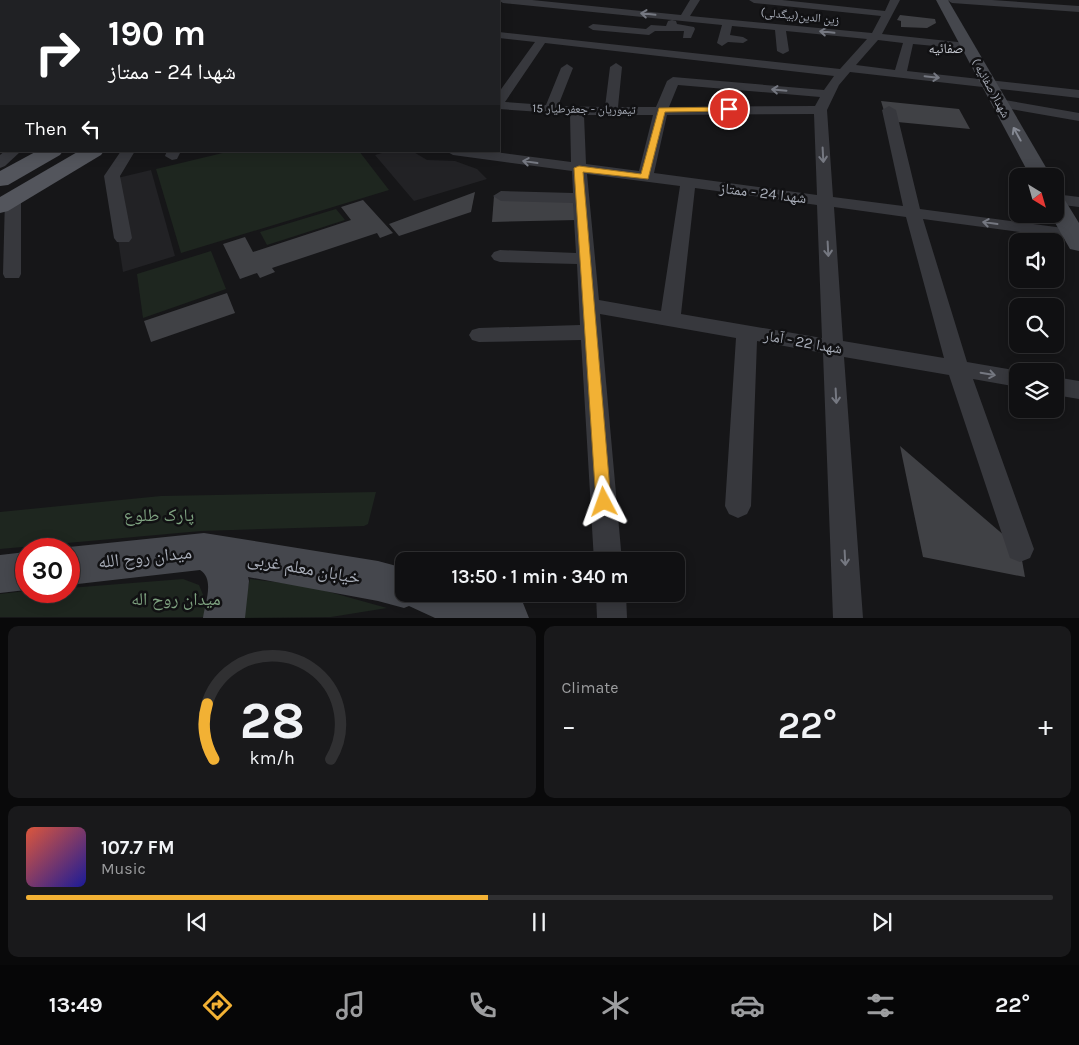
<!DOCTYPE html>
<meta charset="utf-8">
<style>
body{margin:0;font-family:Karla,"Noto Naskh Arabic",sans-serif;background:#19191b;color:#f1f3f6;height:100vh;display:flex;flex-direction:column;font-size:19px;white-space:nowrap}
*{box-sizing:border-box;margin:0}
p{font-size:16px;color:#9c9d9f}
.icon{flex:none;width:28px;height:28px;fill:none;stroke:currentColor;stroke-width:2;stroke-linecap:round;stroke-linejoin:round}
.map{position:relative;height:618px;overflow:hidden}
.sheet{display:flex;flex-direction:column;gap:8px;padding:8px;background:#09090a;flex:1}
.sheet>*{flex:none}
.banner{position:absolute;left:0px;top:0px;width:500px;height:152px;box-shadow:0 2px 12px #0003,0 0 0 1px #303032;background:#202124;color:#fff;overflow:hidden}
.needle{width:32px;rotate:143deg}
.controls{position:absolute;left:1009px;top:168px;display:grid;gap:10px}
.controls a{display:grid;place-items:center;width:55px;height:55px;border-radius:10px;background:#101012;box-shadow:0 2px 12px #0003,0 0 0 1px #303032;font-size:25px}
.speed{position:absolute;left:15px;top:538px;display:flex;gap:10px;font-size:25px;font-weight:700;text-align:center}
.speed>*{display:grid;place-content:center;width:65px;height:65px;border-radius:50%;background:#101012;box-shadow:0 2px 12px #0003,0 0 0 1px #303032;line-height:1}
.speed .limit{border:8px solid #d22;background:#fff;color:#111}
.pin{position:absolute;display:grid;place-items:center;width:42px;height:42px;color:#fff;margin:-21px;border:2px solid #fff;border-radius:50%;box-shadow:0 1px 5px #0007}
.me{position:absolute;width:55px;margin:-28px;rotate:356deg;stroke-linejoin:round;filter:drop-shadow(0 0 4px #0008)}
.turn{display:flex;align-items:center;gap:18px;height:105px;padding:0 25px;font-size:22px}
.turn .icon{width:65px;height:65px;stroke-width:2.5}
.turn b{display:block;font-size:35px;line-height:42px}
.then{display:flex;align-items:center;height:48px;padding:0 25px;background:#0003;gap:10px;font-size:19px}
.big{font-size:38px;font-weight:600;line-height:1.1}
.sheet .tile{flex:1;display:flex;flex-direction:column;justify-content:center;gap:8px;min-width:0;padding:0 18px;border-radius:10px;background:#19191b}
.sheet .dial{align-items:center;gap:0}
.dial svg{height:130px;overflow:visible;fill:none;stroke:#303032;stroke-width:7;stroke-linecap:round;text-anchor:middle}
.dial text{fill:#f1f3f6;stroke:none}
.song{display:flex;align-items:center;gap:15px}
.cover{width:60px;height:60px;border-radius:8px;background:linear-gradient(135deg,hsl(10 70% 55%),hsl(240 70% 35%))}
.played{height:5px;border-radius:2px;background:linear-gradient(90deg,#f2b134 45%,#303032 45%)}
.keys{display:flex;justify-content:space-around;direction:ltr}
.heat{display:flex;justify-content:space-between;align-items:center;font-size:28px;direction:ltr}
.sheet .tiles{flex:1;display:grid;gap:8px;grid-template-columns:1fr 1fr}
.tile:last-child{grid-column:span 2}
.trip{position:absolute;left:395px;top:552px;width:290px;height:50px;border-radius:10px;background:#101012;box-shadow:0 2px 12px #0003,0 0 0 1px #303032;font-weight:600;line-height:50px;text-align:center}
.tab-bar{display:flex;height:80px;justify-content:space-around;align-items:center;background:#060607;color:#9c9d9f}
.tab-bar .icon{width:35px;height:35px}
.tab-bar .current{color:#f2b134}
.tab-bar b{font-size:22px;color:#f1f3f6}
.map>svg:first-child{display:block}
.built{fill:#222225}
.green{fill:#1e261f}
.building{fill:#404145}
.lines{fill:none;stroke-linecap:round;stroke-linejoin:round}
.street{fill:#37383d;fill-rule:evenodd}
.secondary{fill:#45474d;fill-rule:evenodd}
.primary{fill:#53555c;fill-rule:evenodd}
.oneway{stroke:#757881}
.oneway2{stroke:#858993}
.route{fill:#f2b134;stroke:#9d7322}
.labels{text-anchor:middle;stroke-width:5;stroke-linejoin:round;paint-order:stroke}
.far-street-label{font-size:12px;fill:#a8adb8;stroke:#111113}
.far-neighbourhood-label{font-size:14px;fill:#c9ccd4;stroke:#111113}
.street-label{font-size:15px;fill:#a8adb8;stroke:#111113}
.near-park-label{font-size:18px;fill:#7fa381;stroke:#111113}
.near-street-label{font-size:18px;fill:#a8adb8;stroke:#111113}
</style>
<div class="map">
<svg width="1079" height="618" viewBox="0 0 1079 618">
<rect width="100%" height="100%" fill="#161618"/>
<g class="built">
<polygon points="389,151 412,151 427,160 455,161 477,169 487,179 414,201 375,155"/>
<polygon points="151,170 175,256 123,272 109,180"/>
</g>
<g class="green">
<polygon points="231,151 359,151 389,190 181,253 156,169"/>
<polygon points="336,209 345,220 267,245 260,232"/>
<polygon points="211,251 226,289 143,318 137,274"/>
<polygon points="376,492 368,524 364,526 201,531 0,549 0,512 161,496"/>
<polygon points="183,579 199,585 208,607 206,617 0,617 0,594 26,591 69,591 69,588"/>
<polygon points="250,579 308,586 387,608 331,617 241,618"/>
</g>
<g class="building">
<polygon points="900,15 935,19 936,23 927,28 901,27 901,21 897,20"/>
<polygon points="881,101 959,109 970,129 887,121"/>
<polygon points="475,192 471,212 399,236 389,224"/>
<polygon points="494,196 572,199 577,220 492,222"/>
<polygon points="363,200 393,233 380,238 377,233 272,268 275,272 260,278 257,273 240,279 223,244 245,237 253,252 351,220 341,207"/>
<polygon points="227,293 235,313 151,342 144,321"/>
<polygon points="900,446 1020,549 1025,577 923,557"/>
</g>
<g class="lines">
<g class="street">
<path d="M498,0H532L681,15L690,0H700L690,16L872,33L881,16L754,3L749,0H782L885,11L890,0H900L882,34L967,43L973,46L967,49L913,44L907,71L1079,90V98L850,72L839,85L827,110L833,197L903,206L882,110L889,106L896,110L920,209L1079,230V238L1073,239L923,219L967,362L1020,371H1018V387L973,379L1034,549L1030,558L1020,562L1010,558L949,375L844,357L863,618H833L823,353L757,341L751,506L747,514L738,518L729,514L725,506L736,338L600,314L622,561H594L581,340L479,342L472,340L469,335L472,330L479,328L580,325L577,264L500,262L494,260L491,256L494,252L500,250L576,253L573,203L501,201L493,196L501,191L573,193L572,171L453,155L446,151H488L571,162L570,114L499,109V92L535,42L499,38V32L840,69L867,39L786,31L789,51L783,54L777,51L775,30L732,26L730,35L743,37L748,40L743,43L728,42L722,46L717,43L722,25L503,3ZM878,40L903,43L895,70L856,65ZM545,43L834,76L824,90L673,77L667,81L656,107H618L622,67L616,63L610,67L605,107L558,106L573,68L567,64L561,68L546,105L505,102ZM678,85L820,97L815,106L669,107ZM814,114L817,195L654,173L667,115ZM584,115H653L639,171L586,164ZM587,174L680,186L661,311L599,300ZM695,188L817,205L822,338L681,314ZM834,207L906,217L944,358L843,341Z"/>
<polygon points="947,0 992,0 1079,6 1079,12 952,3"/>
<polygon points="672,20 676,21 677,24 694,27 695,29 691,38 683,38 684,31 655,31 649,35 593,30 588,27 593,24 646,29 651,25 666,26 668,21"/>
<rect x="0" y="76" width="1" height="8"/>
<polygon points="999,99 1079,113 1079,121 994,106 993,103 994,100"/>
<rect x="0" y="130" width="1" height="8"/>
<polygon points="5,151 21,151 5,166 0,168 0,155"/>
<polygon points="121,151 135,151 120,176 132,238 129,242 117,242 114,238 104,176"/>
<polygon points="167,151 181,151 177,159 172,160 165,156"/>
<polygon points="13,194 21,199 21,274 19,278 5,278 3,274 5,199"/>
<polygon points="1055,194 1079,197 1079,207 1055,204"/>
<polygon points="1055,377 1079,381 1079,399 1055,395"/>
<polygon points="596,594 626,594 627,618 597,618"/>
</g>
<g class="secondary">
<polygon points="936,0 948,0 1051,176 1030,176"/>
<polygon points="1055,195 1063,197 1079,223 1079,251 1070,249 1050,214 1055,214"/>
<path d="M204,533L378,561L404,568V594H496L523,603L529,618H435L409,606L404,608L378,601L248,577L249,581L245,618H203C205,603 215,579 200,570L69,585V549H64L69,547Z"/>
<polygon points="26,552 26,590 0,593 0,555"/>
</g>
<g class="primary">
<polygon points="37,151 63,151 60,155 8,185 0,186 0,171"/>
<polygon points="79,151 104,151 101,155 8,211 0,213 0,197"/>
</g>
</g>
<defs><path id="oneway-shaft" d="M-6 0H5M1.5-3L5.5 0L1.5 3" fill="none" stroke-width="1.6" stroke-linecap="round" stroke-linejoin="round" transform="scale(1.25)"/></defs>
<g class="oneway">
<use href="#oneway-shaft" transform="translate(648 14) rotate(-174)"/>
<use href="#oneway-shaft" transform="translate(827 32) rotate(-174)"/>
<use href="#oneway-shaft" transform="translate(932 77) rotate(6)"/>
<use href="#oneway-shaft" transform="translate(779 90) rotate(-175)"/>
<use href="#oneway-shaft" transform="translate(823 155) rotate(87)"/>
<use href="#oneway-shaft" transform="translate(530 162) rotate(-172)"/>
<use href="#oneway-shaft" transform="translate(990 223) rotate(-172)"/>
<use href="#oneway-shaft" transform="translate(828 249) rotate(87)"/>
<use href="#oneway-shaft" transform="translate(988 374) rotate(10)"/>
<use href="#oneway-shaft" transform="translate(836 396) rotate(87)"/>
<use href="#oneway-shaft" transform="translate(845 558) rotate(87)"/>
</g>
<use class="oneway2" href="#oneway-shaft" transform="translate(1017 134) rotate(-119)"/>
<polygon class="route" points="729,107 733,109 732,111 665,112 648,179 583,172 611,502 609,507 604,509 598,507 596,502 574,168 579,166 641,174 659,108"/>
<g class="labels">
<g class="far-street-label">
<text transform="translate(800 16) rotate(6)" y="4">زین الدین(بیگدلی)</text>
<text transform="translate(991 88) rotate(61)" y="4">شهدا( صفائیه )</text>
<text transform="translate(584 109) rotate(1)" y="4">تیموریان - جعفرطیار 15</text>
</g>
<g class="far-neighbourhood-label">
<text x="946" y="53">صفائیه</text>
</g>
<g class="street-label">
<text transform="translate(763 193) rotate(7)" y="5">شهدا 24 - ممتاز</text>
<text transform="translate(803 342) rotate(10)" y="5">شهدا 22 - آمار</text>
</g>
<g class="near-park-label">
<text x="159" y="521">پارک طلوع</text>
<text x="176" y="605">میدان روح اله</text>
</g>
<g class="near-street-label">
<text transform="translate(145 557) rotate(-6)" y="6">میدان روح الله</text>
<text transform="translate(304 568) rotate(10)" y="6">خیابان معلم غربی</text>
</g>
</g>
</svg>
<div class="controls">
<a><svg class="needle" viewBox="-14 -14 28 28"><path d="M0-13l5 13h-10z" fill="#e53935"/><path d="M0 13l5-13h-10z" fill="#9c9d9f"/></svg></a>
<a><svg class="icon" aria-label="sound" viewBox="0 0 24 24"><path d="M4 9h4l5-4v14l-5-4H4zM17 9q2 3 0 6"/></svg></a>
<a><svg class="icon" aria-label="search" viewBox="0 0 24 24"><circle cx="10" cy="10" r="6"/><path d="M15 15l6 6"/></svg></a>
<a><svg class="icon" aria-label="layers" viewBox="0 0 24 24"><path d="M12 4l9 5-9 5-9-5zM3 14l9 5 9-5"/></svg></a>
</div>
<div class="speed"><div class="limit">30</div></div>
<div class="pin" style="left:729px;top:109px;background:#d93025"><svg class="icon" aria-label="arrive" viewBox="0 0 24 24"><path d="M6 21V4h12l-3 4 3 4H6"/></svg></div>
<svg class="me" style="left:604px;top:502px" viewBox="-20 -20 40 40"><path d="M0-17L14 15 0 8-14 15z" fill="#f2b134" stroke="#fff" stroke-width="4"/></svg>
<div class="trip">13:50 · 1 min · 340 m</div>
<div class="banner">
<div class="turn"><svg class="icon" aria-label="right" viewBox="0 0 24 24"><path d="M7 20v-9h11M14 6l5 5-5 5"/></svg><div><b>190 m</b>شهدا 24 - ممتاز</div></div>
<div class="then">Then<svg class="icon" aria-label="left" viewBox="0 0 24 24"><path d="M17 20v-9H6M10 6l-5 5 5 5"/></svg></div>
</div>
</div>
<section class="sheet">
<div class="tiles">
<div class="tile dial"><svg viewBox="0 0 100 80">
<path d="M14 69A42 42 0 1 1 86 69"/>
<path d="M14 69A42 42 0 0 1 10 35" stroke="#f2b134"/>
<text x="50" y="56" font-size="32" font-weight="700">28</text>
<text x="50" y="72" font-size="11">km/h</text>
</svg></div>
<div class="tile"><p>Climate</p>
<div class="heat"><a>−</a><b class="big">22°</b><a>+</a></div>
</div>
<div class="tile">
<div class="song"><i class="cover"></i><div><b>107.7 FM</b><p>Music</p></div></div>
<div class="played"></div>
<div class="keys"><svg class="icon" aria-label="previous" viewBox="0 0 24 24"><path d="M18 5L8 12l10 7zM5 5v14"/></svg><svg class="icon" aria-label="pause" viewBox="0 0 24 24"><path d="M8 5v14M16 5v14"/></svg><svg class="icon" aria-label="next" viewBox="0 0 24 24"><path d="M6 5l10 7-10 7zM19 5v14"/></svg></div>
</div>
</div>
</section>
<nav class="tab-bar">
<b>13:49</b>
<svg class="icon current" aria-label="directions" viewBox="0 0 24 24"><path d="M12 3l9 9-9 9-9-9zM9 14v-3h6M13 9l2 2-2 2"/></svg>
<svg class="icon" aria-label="music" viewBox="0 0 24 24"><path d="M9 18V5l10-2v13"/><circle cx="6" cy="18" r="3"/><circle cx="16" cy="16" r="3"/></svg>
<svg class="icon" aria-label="phone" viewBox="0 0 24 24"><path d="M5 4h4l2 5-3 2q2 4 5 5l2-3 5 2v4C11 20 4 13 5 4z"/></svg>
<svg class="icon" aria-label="climate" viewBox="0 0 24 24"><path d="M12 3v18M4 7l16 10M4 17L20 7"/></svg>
<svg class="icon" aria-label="car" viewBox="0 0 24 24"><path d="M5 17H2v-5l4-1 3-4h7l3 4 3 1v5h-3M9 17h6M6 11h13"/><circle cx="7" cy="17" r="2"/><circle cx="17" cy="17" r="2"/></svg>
<svg class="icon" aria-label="filters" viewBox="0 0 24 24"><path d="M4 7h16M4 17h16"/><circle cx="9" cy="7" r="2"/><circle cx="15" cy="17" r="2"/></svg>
<b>22°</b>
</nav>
